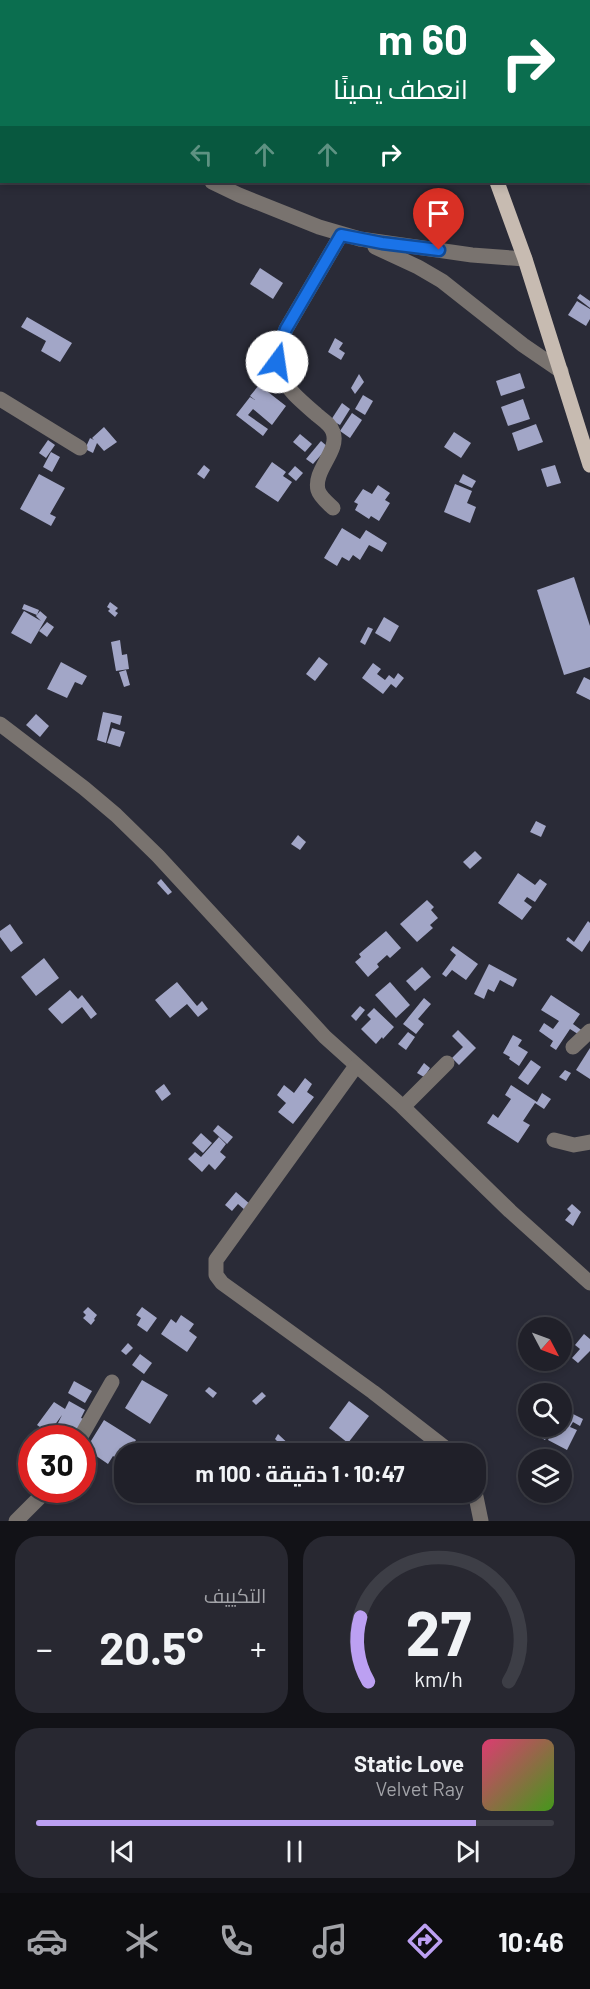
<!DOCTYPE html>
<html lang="ar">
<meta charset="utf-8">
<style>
body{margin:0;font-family:Barlow,Cairo,sans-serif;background:#282831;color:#f1f3f6;direction:rtl;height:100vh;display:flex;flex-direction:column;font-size:22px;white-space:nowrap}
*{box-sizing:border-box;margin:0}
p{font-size:20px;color:#a2a3a8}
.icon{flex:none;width:33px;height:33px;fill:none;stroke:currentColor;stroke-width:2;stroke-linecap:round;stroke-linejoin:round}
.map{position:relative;height:1521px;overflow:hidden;direction:ltr}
.drawer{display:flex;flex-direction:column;gap:15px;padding:15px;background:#121217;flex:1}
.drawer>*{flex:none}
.guide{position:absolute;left:0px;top:0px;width:591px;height:183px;box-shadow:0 3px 9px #0003,0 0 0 2px #3d3e46;direction:rtl;background:#0b6e4f;color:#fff;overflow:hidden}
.needle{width:39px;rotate:131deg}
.controls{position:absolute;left:518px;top:1317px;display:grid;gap:12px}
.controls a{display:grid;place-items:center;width:54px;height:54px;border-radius:50%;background:#202029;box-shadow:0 3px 9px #0003,0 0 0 2px #3d3e46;font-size:30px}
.speed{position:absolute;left:18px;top:1425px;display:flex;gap:12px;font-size:30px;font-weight:700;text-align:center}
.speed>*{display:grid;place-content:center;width:78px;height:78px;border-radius:50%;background:#202029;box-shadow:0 3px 9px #0003,0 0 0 2px #3d3e46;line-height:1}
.speed .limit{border:9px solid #d22;background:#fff;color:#111}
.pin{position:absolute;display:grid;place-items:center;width:51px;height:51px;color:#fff;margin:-62px -26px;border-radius:50% 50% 50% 0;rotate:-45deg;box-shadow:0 0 6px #0007}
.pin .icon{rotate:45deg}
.me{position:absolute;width:66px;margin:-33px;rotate:14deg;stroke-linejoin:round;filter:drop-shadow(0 0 4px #0008)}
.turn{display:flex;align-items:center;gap:21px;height:126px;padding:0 24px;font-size:27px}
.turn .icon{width:78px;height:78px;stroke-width:2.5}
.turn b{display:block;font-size:42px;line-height:51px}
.lanes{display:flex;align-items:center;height:57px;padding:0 24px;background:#0003;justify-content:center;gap:30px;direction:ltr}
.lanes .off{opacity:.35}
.big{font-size:45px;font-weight:700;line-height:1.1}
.drawer .widget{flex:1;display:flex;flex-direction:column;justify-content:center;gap:9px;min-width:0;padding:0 21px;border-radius:24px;background:#282831}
.drawer .dial{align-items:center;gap:0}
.dial svg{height:156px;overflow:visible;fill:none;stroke:#3d3e46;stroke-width:7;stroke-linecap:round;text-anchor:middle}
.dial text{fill:#f1f3f6;stroke:none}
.song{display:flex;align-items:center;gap:18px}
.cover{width:72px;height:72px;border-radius:9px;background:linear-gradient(135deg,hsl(340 70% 55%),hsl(100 70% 35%))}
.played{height:6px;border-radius:3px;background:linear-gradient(90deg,#bca0f2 85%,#3d3e46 85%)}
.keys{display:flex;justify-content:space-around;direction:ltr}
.heat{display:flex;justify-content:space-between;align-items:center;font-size:33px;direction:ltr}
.drawer .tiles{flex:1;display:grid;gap:15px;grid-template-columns:1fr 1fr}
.widget:last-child{grid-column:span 2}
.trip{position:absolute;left:114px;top:1443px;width:372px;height:60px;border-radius:24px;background:#202029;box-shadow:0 3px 9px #0003,0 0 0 2px #3d3e46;font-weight:700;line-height:60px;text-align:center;direction:rtl}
.tab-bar{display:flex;height:96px;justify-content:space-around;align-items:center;background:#0d0d10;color:#a2a3a8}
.tab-bar .icon{width:42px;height:42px}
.tab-bar .selected{color:#bca0f2}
.tab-bar b{font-size:27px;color:#f1f3f6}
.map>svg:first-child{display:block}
.building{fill:#a2a6c7}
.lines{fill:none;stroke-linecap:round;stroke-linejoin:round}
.minor{stroke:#79736f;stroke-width:15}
.major{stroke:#c7bbb1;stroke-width:15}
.route-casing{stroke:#114b97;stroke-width:15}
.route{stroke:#1a73e8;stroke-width:10}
</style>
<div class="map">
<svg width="590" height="1521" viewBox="0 0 590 1521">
<rect width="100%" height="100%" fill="#2a2b37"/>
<g class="building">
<polygon points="260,268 283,283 273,299 250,284"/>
<polygon points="580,294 590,301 590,308 577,298"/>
<polygon points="577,301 590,309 590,319 586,326 568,315"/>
<polygon points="27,317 72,343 60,362 41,351 46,341 21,327"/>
<polygon points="335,338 343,343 339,349 345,353 341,360 328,352"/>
<polygon points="520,373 525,388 501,396 496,381"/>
<polygon points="359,374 364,382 355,394 351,388"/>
<polygon points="259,385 286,406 272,425 253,409 248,415 268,429 263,436 236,415 250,397 255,400 250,396"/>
<polygon points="363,395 373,401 365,415 355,409"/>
<polygon points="523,399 530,419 508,426 501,407"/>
<polygon points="342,403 350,409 340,425 331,420"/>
<polygon points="352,413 362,420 350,438 340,431"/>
<polygon points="536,424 543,442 518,451 512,433"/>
<polygon points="104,427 117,442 104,451 97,443 93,453 85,449 90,438 94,440 92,438"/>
<polygon points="454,432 471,443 461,458 444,447"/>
<polygon points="300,434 312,444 305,452 293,442"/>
<polygon points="48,440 55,445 46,458 39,453"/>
<polygon points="321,441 328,447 313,464 306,459"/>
<polygon points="51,452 60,457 52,472 43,467"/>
<polygon points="272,462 286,472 283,476 292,482 278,502 255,487"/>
<polygon points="204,465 210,470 204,479 197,474"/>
<polygon points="555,465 561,483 547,487 541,469"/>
<polygon points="295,466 303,473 296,481 288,474"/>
<polygon points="39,474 65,488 50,514 56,517 51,526 20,509"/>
<polygon points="463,474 476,481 472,488 459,482"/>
<polygon points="455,484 472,491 467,503 476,507 470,523 444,512"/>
<polygon points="378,485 390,493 385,500 390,503 379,521 371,516 369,519 355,510 358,504 354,502 363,489 372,494"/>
<polygon points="342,528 360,539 366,530 387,543 382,552 369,545 360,560 353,555 349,561 342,557 337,566 324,558"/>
<polygon points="574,577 590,626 590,667 564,675 537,590"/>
<polygon points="110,602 118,608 115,611 118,613 115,617 108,611 110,609 107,607"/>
<polygon points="24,604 39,610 37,615 22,609"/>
<polygon points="24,611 41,621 36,616 40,611 47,617 31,644 11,633"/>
<polygon points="384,617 399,626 390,642 375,633"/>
<polygon points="47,622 54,627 47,637 39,631"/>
<polygon points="368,627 373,629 365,645 360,642"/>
<polygon points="120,640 122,655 127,654 129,669 116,671 111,642"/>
<polygon points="319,657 328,664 315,681 306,674"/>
<polygon points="61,662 87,676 82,685 75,682 67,698 47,689"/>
<polygon points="373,663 381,669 377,674 385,680 389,675 394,679 398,673 404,678 396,688 391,684 383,694 362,678"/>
<polygon points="126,670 130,685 124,687 119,672"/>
<polygon points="584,677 590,680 590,700 576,693"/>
<polygon points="103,712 122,716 120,725 111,722 106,743 97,740"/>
<polygon points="36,714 49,726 40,737 26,725"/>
<polygon points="112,728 125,732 120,747 107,743"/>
<polygon points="536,821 546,826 541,837 530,832"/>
<polygon points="298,835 306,842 300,850 291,844"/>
<polygon points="475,851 482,858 470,869 463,862"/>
<polygon points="518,873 535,885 540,879 547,884 535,902 527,897 524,901 532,907 522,920 498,903"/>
<polygon points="161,879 172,892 168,895 157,883"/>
<polygon points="427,900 434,907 431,910 438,918 430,925 433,928 417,942 400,924"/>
<polygon points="588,921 590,923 590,940 582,952 566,940 568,937 574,942"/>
<polygon points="10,924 23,943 11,952 0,937 0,931"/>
<polygon points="386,931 401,948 390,958 387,955 377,964 379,967 368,977 355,962 361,957 359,954"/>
<polygon points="453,946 478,964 466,980 452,970 446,977 442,974 456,955 450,950"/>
<polygon points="44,958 59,978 36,996 21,977"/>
<polygon points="489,964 517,979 513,987 500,980 494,992 488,989 484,999 474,994"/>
<polygon points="422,967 431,977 415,991 406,981"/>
<polygon points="177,982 197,1006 202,1001 208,1009 198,1017 187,1004 170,1018 155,1000"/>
<polygon points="390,982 410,1005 396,1018 375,995"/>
<polygon points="70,990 78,999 82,995 97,1014 91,1019 82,1007 62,1024 48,1009"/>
<polygon points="551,995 580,1014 573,1024 584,1032 581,1036 570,1029 556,1050 550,1046 553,1041 539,1031 544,1023 553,1029 559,1021 541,1010"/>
<polygon points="424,998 431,1004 418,1019 424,1024 416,1034 403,1024"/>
<polygon points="360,1006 365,1010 356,1021 351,1016"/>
<polygon points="374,1008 394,1027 383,1039 382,1037 376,1044 361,1029 371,1019 367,1015"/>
<polygon points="458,1030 476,1048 459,1065 452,1058 463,1047 452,1036"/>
<polygon points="408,1032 415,1037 406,1050 398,1044"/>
<polygon points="513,1035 522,1040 518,1046 528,1052 519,1066 509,1059 510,1057 503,1053"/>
<polygon points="590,1048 590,1079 576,1070"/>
<polygon points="531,1060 541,1067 528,1085 518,1078"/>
<polygon points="424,1063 430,1068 424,1077 417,1073"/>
<polygon points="565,1070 571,1073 566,1081 559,1077"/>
<polygon points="305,1078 312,1084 307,1092 314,1097 293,1124 278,1112 286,1103 277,1095 284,1085 294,1093"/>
<polygon points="164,1084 171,1094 162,1101 155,1091"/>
<polygon points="511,1085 537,1102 542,1093 551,1099 544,1109 535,1103 523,1121 530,1125 518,1143 487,1123 493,1114 498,1118 511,1099 505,1095"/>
<polygon points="218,1125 233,1137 227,1144 213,1131"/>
<polygon points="201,1133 212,1143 203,1153 192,1143"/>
<polygon points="219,1137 226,1144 220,1152 226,1157 215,1170 209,1164 202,1172 188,1159 195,1152 201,1157"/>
<polygon points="236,1192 251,1205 246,1211 238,1204 232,1211 225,1205"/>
<polygon points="572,1204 581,1212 573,1226 565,1220 571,1213 567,1209"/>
<polygon points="88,1307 97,1315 94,1319 95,1320 91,1325 83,1318 86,1315 83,1312"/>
<polygon points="142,1307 157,1318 147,1332 137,1325 141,1318 136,1315"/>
<polygon points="181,1315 194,1324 189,1331 197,1337 187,1352 161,1334 171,1319 176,1323"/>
<polygon points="584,1334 590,1339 590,1351 578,1363 572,1358 580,1349 575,1345"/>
<polygon points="128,1343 133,1348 126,1355 121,1351"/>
<polygon points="140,1354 152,1363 144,1374 132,1365"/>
<polygon points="142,1380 168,1395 150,1424 125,1408"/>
<polygon points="74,1381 92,1391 85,1403 68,1393"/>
<polygon points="209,1387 217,1393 213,1398 205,1391"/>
<polygon points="262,1392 266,1396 256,1405 252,1401"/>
<polygon points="69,1401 85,1410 81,1418 87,1420 79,1435 73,1432 71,1437 55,1429 62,1415 49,1433 37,1425 54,1402 65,1409"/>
<polygon points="349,1401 369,1416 348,1443 329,1428"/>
<polygon points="561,1408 583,1419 580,1426 573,1422 570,1427 577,1430 567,1450 548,1440 555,1426 561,1426"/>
<polygon points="104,1420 136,1440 127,1454 124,1454 122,1462 113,1456 108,1464 86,1449"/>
<polygon points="530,1426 553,1426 545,1440 528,1430"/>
<polygon points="278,1434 293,1448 291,1451 295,1454 285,1454 278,1447 280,1444 275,1439"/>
</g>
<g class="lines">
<g class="minor">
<polyline points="0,46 2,47"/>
<polyline points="212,182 239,195 319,227 360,239 472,255 525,259"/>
<polyline points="375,247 418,267 442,281 523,345 561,371"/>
<polyline points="0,399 80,448"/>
<path d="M333,508C328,503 320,497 318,490C313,470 340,451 333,432C331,425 323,420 317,415C284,386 268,374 286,329L341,235"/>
<polyline points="0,724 84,788 116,815 158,856 325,1037 403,1107 510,1211 590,1283"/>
<polyline points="573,1047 590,1031"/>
<polyline points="356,1066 216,1260 216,1275 222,1283 373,1392 453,1454"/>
<polyline points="403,1107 447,1063"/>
<polyline points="554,1140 574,1145 590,1142"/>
<polyline points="80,1438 112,1382"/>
<polyline points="475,1492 481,1521"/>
<polyline points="16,1521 47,1490"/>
</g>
<g class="major">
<polyline points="433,0 433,2"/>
<polyline points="497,182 525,259 590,465"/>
</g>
</g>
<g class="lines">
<defs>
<polyline id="route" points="277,362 280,345 286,329 341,235 382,243 439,250"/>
</defs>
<use href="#route" class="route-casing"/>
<use href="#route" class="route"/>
</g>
</svg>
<div class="controls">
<a><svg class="needle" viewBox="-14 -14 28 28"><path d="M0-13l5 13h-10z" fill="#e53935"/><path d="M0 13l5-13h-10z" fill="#a2a3a8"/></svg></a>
<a><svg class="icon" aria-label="search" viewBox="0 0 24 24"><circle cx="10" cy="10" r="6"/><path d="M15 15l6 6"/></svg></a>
<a><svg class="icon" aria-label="layers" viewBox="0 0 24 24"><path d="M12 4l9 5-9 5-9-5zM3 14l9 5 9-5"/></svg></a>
</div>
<div class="speed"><div class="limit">30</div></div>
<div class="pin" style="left:439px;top:250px;background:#d93025"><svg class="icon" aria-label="arrive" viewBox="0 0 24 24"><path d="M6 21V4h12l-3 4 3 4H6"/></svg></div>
<svg class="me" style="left:277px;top:362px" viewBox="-20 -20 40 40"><circle r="19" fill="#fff"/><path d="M0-13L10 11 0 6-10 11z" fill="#1a73e8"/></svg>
<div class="trip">10:47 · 1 دقيقة · 100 m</div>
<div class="guide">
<div class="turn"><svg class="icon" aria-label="right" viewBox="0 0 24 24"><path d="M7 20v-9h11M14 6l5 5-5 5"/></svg><div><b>60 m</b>انعطف يمينًا</div></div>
<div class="lanes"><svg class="icon off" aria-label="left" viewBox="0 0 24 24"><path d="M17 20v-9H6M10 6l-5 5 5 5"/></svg><svg class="icon off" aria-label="ahead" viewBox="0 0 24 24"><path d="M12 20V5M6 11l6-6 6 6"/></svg><svg class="icon off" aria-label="ahead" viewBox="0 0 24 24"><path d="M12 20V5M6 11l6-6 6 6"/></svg><svg class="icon" aria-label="right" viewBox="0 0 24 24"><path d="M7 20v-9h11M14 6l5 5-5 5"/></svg></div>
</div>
</div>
<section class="drawer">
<div class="tiles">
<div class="widget dial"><svg viewBox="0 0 100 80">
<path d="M14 69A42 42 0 1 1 86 69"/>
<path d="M14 69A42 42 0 0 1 10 36" stroke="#bca0f2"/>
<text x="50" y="56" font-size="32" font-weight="700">27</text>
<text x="50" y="72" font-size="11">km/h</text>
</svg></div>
<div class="widget"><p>التكييف</p>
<div class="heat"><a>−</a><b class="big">20.5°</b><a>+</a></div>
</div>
<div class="widget">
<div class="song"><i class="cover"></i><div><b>Static Love</b><p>Velvet Ray</p></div></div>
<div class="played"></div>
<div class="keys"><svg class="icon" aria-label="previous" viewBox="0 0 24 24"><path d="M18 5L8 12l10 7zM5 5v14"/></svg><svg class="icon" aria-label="pause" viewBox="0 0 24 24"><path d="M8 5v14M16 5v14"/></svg><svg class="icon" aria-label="next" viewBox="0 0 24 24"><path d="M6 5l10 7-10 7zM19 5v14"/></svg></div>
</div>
</div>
</section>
<nav class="tab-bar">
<b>10:46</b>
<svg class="icon selected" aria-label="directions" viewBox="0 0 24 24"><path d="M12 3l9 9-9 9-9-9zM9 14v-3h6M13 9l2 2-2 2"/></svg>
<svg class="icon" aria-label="music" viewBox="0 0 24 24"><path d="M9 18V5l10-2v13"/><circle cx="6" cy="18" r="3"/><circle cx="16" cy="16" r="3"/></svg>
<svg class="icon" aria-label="phone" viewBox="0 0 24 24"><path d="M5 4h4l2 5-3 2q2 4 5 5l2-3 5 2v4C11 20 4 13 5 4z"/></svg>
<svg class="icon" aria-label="climate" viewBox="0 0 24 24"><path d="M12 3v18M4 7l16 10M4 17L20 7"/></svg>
<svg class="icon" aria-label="car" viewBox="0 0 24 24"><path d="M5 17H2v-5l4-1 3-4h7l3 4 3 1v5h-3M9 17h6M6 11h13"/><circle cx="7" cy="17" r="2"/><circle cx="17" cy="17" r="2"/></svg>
</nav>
